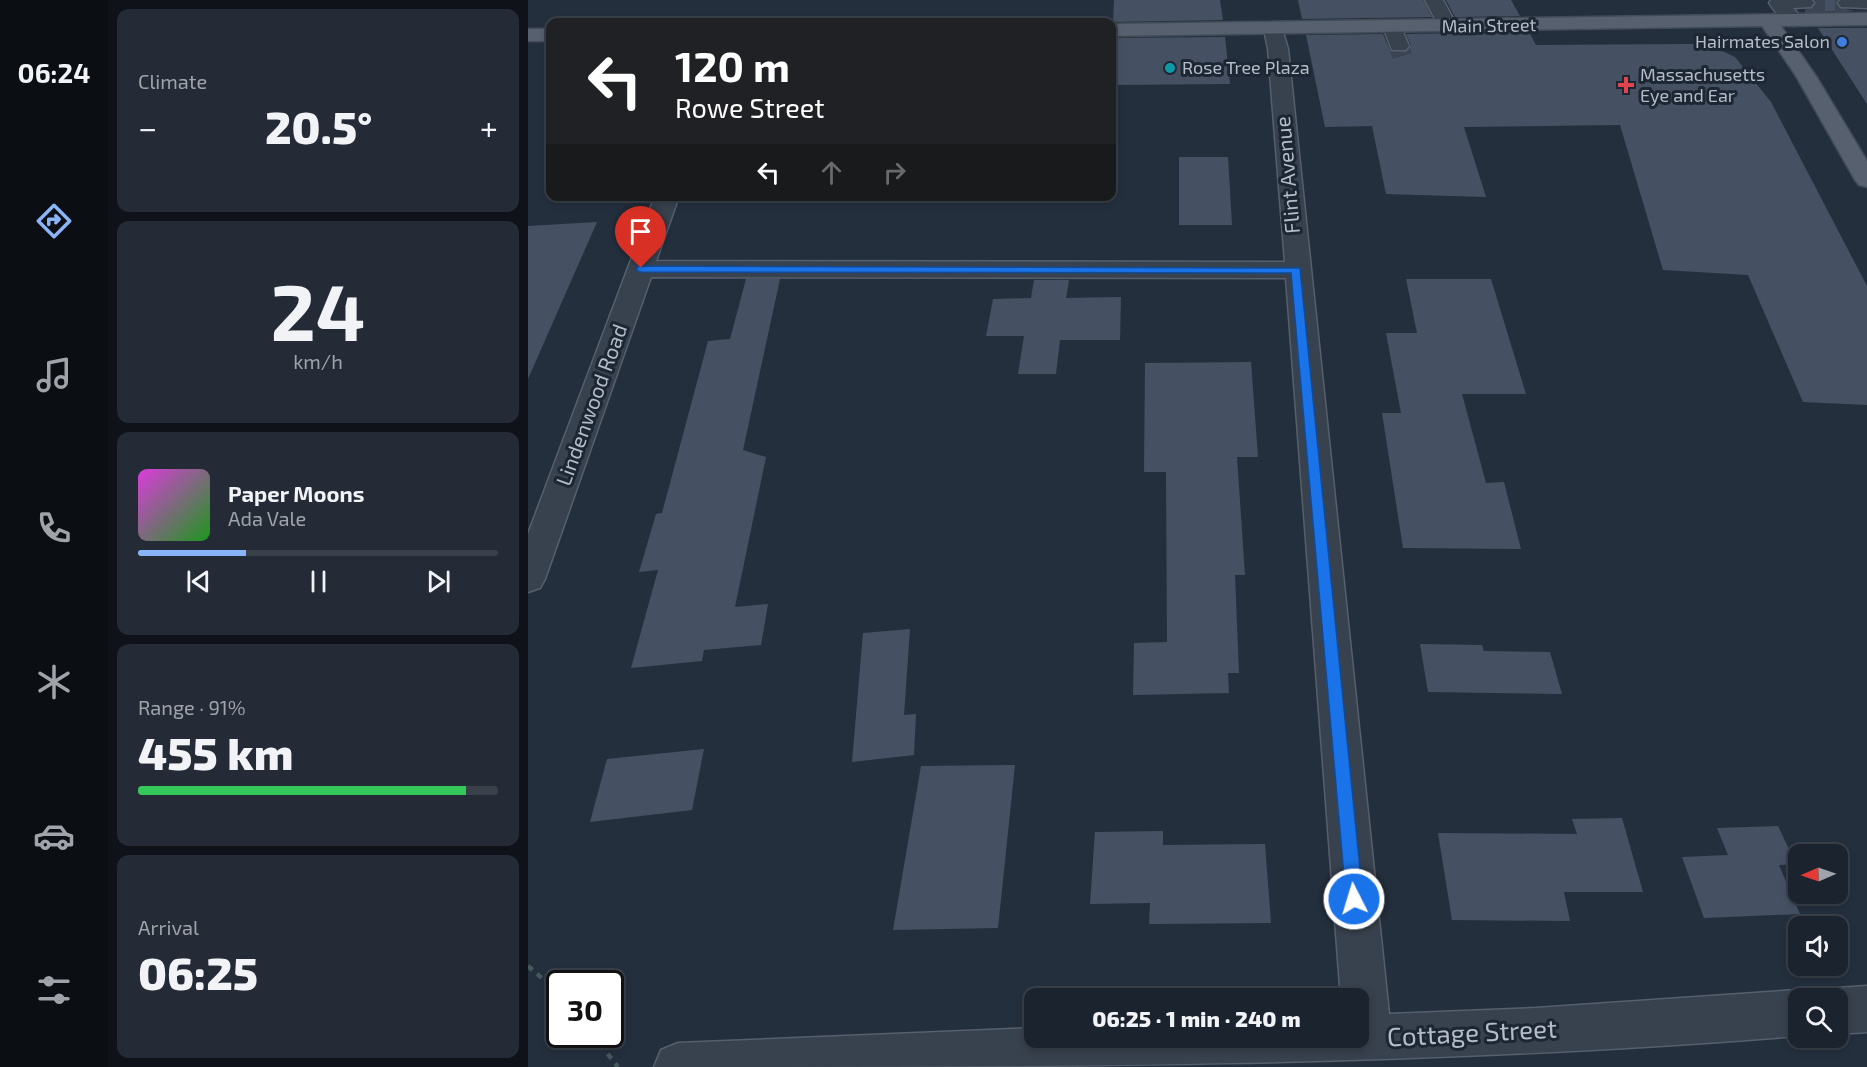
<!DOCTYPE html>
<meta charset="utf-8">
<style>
body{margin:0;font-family:"Exo 2",sans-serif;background:#242b36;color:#f1f3f6;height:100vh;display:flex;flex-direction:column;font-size:22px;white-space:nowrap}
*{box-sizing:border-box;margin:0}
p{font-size:20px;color:#a0a4aa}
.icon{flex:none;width:33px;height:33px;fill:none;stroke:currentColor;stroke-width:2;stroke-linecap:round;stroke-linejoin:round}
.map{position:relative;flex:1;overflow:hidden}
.drawer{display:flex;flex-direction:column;gap:9px;padding:9px;background:#0f1319;width:420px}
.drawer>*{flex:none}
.guide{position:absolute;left:18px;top:18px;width:570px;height:183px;border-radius:12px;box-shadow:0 3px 9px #0003,0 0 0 2px #39404a;background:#202124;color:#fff;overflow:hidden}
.needle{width:39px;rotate:268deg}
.tools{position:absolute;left:1260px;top:844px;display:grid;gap:12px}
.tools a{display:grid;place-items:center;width:60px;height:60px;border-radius:12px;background:#1b232e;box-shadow:0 3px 9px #0003,0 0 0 2px #39404a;font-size:30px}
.speed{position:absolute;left:18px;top:970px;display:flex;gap:12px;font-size:30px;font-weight:700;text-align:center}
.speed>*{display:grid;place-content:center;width:78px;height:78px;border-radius:50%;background:#1b232e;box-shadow:0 3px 9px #0003,0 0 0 2px #39404a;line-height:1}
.speed .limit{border:3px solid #111;border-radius:9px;background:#fff;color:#111}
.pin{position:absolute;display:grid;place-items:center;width:51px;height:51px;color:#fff;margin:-62px -26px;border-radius:50% 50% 50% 0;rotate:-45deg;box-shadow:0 0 6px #0007}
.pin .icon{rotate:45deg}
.me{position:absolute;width:66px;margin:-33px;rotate:355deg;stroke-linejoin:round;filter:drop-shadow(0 0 4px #0008)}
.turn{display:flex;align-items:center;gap:21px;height:126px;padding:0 30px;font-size:27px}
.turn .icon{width:78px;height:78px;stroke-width:2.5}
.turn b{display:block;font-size:42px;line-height:51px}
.lanes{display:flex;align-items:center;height:57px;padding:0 30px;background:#0003;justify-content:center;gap:30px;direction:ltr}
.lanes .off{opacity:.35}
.big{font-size:45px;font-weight:800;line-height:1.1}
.drawer .tile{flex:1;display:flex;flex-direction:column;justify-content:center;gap:9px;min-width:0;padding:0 21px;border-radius:12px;background:#242b36}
.drawer .dial{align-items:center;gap:0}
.dial b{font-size:78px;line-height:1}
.song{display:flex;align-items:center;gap:18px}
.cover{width:72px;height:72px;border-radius:9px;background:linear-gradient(135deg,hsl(300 70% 55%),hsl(120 70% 35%))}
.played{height:6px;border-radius:3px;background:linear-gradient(90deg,#8ab4f8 30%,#39404a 30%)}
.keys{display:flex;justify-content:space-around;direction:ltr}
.heat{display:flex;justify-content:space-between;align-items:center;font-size:33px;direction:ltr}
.charge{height:9px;border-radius:4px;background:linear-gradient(90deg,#34c759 91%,#39404a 0)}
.trip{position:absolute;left:496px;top:988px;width:345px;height:60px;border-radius:12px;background:#1b232e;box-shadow:0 3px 9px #0003,0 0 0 2px #39404a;font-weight:800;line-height:60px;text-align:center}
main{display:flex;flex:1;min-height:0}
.tab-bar{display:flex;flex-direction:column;width:108px;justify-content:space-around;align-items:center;background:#0b0e12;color:#a0a4aa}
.tab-bar .icon{width:42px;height:42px}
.tab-bar .selected{color:#8ab4f8}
.tab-bar b{font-size:27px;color:#f1f3f6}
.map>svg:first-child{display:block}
.building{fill:#455162}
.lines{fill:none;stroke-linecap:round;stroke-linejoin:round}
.minor-tunnel{stroke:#3a4453;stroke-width:20;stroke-dasharray:20 10;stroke-linecap:butt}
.minor-casing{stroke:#565f6c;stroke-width:3}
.major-casing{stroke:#414a57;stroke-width:3}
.path{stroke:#44595c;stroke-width:4.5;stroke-dasharray:6 6;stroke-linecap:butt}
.minor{fill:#38414e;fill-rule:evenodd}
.major{fill:#56606e;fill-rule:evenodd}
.route{fill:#1a73e8;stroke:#114b97;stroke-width:1.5}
.shop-dot{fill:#3f7fe0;stroke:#1d2633;stroke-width:2}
.culture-dot{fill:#0f9aa8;stroke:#1d2633;stroke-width:2}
.health-dot{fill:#e0444e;stroke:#1d2633;stroke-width:2}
.labels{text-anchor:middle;stroke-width:6;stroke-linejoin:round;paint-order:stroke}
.far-street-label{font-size:18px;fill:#b4bcc9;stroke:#1d2633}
.far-poi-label{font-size:18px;fill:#b4bcc9;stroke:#1d2633;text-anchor:start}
.street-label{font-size:21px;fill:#b4bcc9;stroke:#1d2633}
.near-street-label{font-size:26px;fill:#b4bcc9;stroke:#1d2633}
</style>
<main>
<nav class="tab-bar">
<b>06:24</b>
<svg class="icon selected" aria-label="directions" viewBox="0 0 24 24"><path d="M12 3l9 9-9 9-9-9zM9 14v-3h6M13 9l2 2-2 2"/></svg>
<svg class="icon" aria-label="music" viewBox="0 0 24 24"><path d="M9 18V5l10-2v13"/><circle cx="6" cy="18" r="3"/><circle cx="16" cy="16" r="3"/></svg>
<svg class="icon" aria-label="phone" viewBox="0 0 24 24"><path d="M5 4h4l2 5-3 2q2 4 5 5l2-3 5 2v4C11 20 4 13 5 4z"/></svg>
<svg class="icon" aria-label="climate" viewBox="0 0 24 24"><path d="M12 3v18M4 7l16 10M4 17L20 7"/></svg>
<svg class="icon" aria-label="car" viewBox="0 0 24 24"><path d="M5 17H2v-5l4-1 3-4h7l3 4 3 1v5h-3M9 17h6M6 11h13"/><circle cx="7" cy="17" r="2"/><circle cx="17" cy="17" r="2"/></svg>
<svg class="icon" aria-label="filters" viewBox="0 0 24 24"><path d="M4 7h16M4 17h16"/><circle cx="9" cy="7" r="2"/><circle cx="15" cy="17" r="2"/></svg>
</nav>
<section class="drawer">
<div class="tile"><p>Climate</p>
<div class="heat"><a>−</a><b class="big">20.5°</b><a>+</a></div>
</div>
<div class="tile dial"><b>24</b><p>km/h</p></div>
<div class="tile">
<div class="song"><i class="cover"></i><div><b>Paper Moons</b><p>Ada Vale</p></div></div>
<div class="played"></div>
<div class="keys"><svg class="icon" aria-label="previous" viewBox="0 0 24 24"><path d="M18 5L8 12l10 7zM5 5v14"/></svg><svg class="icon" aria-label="pause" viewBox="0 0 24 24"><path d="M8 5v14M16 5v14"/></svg><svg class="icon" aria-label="next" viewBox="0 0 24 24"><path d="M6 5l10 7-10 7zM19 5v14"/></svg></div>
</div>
<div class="tile"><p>Range · 91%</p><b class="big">455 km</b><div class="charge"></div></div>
<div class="tile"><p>Arrival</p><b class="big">06:25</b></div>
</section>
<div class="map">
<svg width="1339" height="1067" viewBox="0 0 1339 1067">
<rect width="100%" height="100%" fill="#242f3e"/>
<g class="building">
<polygon points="586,0 692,0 695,20 585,22"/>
<polygon points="770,0 895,0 904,17 774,19"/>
<polygon points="918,0 983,0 992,16 927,17"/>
<polygon points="1287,0 1309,0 1308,3 1311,8 1326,11 1280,12 1279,9 1288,4"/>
<polygon points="1290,28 1339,28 1339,104"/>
<polygon points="1001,32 1008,45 1164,44 1188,48 1207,57 1243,102 1339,286 1339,405 1275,402 1220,275 1135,270 1092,125 936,127 958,197 858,194 844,126 797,127 778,35 855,34 863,52 878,52 883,45 878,34"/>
<polygon points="697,37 702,84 584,85 584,38"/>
<polygon points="651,157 700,157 704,225 651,225"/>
<polygon points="69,222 0,379 0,226"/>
<polygon points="218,279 252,279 215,450 238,457 207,607 240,604 233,645 176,650 174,661 103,668 130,570 111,572 128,514 134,513 180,341 202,339"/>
<polygon points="878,279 963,279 998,394 934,394 958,483 976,482 993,549 875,548 854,413 873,413 858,333 889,333"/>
<polygon points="506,280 541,280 538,298 593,297 592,340 532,340 528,374 490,374 496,336 458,336 465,299 503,298"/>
<polygon points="723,362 730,457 709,457 717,575 707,575 711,673 700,673 701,693 605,695 606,643 639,642 638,472 616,472 617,363"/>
<polygon points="382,629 376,715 388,714 386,755 324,762 335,633"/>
<polygon points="892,644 954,645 956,651 1022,652 1034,694 900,692"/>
<polygon points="176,749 164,810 62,822 79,759"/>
<polygon points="487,765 470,928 365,930 393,766"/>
<polygon points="1094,818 1115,892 1036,892 1042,921 924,920 910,833 1049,834 1044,819"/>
<polygon points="1250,826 1268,864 1251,865 1272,914 1176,918 1154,857 1200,855 1189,828"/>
<polygon points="635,831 635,845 737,844 743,923 621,924 622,903 562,904 567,832"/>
</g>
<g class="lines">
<g class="minor-tunnel">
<polyline points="1277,3 1319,3"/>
<polyline points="871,46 874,56"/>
</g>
<defs>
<g id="minor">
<polygon points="897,0 915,0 929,26 927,30 913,30"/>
<path d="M1243,0H1284L1286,3L1283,7L1265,8L1275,20L1266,26C1256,23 1247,12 1241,3Z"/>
<polygon points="1312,0 1339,0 1339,8 1313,7 1310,3"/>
<polygon points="864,21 873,27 881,46 878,50 864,50 855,27"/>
<path d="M745,23L754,29L760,49L861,1014L1008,1008L1270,990L1287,999H1270V1036C890,1067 508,1067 126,1067L133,1050L150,1043L507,1028V1038H831V999H813L758,278L123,277L17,579L12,588L0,592V534L127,196H151L128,261L757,262L740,49L736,29Z"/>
<polygon points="1339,986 1339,1032 1310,1034 1310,999 1292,999 1294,995 1310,988"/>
</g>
<g id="major">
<polygon points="1339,13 1339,25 1253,26 1288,76 1339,161 1339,187 1331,185 1327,180 1268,76 1234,26 584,36 584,24"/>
<rect x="0" y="29" width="22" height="12"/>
</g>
</defs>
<use href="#minor" class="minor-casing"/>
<use href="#major" class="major-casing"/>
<g class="path">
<polyline points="0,966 32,994"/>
<polyline points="65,1035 90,1067"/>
</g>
<use href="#minor" class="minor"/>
<use href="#major" class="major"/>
</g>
<polygon class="route" points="109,266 772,268 835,899 833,905 826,907 820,905 818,899 763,273 113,272 109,271"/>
<circle class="shop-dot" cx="1314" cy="42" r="6"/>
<circle class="culture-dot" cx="642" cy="68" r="6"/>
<path class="health-dot" d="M1095 76h6v6h6v6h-6v6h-6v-6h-6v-6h6z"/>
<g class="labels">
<g class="far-street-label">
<text transform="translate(961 26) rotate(-1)" y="6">Main Street</text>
</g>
<g class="far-poi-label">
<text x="1302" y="48" text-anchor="end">Hairmates Salon</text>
<text x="654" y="74">Rose Tree Plaza</text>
<text x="1112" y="81">Massachusetts<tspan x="1112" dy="21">Eye and Ear</tspan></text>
</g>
<g class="street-label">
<text transform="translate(760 175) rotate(-95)" y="7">Flint Avenue</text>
<text transform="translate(64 405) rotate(-70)" y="7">Lindenwood Road</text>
</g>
<g class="near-street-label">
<text transform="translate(944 1033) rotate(-3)" y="9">Cottage Street</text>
</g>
</g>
</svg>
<div class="tools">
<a><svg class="needle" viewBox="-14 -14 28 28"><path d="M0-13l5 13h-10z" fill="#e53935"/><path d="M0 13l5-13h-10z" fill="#a0a4aa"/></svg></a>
<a><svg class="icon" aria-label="sound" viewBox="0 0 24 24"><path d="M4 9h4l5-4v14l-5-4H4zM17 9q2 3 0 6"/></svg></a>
<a><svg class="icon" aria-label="search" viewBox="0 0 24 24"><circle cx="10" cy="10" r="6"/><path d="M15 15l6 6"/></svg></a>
</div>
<div class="speed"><div class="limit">30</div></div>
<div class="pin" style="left:113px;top:268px;background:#d93025"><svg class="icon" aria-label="arrive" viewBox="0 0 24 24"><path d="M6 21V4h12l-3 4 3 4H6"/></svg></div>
<svg class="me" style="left:826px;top:899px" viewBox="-20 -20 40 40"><circle r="17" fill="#1a73e8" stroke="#fff" stroke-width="3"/><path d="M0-11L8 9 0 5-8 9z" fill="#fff"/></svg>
<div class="trip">06:25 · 1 min · 240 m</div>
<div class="guide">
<div class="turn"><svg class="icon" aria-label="left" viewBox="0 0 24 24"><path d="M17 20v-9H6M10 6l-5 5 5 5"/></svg><div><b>120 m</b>Rowe Street</div></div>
<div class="lanes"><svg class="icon" aria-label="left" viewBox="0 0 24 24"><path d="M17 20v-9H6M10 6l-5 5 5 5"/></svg><svg class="icon off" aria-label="ahead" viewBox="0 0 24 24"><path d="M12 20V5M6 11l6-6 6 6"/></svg><svg class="icon off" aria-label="right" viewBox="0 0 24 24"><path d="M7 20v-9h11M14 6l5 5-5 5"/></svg></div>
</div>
</div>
</main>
